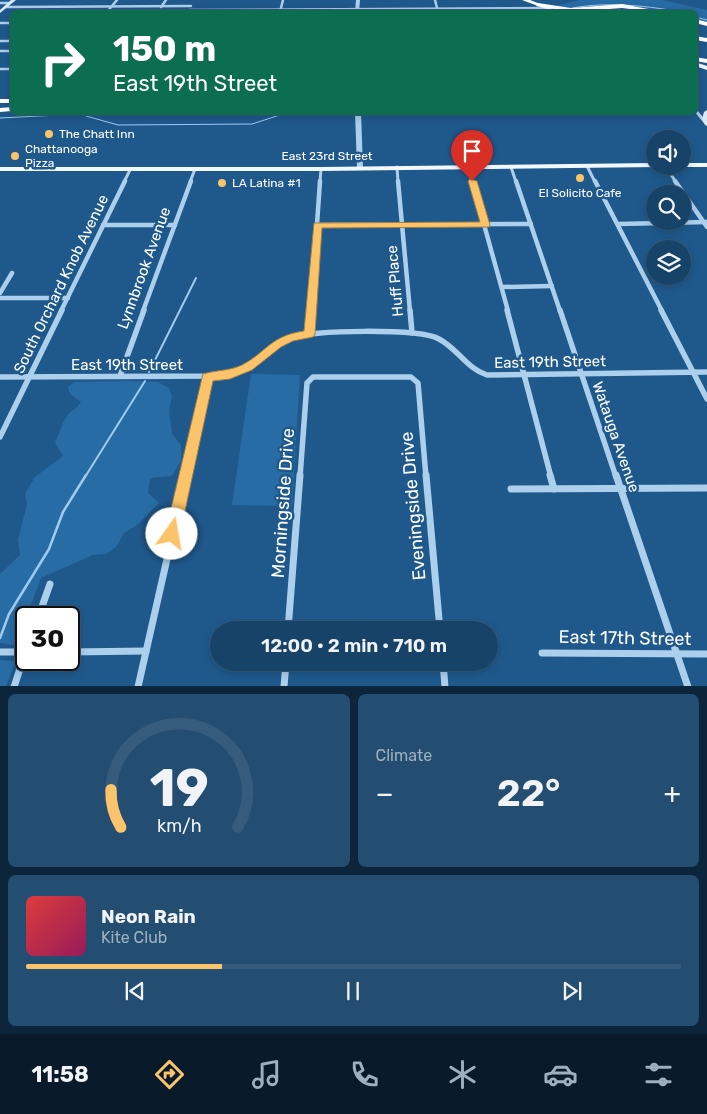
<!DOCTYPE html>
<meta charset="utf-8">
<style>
body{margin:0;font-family:Rubik,sans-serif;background:#244e71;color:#f1f3f6;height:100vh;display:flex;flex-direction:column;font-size:19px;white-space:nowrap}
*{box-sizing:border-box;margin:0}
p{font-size:16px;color:#9eb0c0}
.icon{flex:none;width:28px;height:28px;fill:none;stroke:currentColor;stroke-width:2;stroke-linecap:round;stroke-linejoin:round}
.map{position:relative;height:686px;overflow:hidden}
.panel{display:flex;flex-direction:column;gap:8px;padding:8px;background:#0d253a;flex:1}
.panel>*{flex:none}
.hud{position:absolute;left:10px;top:10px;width:688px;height:105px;border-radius:8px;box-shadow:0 2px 8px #0003,0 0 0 1px #365c7d;background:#0b6e4f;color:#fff;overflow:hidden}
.tools{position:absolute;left:646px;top:130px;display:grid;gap:10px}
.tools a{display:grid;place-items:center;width:45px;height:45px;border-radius:50%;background:#174369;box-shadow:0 2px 8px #0003,0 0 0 1px #365c7d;font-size:25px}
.speed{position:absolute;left:15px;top:606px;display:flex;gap:10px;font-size:25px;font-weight:700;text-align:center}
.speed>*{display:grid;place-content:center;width:65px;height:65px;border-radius:50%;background:#174369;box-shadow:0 2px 8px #0003,0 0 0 1px #365c7d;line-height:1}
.speed .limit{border:2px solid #111;border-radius:8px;background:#fff;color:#111}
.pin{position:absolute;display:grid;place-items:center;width:42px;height:42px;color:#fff;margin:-51px -21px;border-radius:50% 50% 50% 0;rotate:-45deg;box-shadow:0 0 5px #0007}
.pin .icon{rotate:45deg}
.me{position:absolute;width:55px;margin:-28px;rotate:13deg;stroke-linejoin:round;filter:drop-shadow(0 0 4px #0008)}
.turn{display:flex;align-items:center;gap:18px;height:105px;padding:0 20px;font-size:22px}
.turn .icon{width:65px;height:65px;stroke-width:2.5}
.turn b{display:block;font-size:35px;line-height:42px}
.big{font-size:38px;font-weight:600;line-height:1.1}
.panel .widget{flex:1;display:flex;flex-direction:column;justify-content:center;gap:8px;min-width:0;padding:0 18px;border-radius:8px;background:#244e71}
.panel .dial{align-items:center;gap:0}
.dial svg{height:130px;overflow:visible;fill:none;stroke:#365c7d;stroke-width:7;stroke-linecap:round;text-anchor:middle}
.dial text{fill:#f1f3f6;stroke:none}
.song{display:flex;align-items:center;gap:15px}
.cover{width:60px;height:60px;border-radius:8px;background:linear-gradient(135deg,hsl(0 70% 55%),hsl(330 70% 35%))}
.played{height:5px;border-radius:2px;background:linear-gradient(90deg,#fbc46b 30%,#365c7d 30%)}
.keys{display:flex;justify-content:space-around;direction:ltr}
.heat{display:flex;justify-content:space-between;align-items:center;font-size:28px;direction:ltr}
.panel .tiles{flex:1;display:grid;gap:8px;grid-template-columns:1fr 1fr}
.widget:last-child{grid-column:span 2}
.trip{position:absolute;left:210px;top:621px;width:288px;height:50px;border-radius:25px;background:#174369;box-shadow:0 2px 8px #0003,0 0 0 1px #365c7d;font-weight:600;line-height:50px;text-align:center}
.menu{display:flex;height:80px;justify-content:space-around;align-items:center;background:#091b2a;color:#9eb0c0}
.menu .icon{width:35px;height:35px}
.menu .on{color:#fbc46b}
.menu b{font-size:22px;color:#f1f3f6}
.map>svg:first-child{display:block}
.green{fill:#286ca5}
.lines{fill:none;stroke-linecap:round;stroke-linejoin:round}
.stream-far2{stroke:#9fcbee;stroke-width:1}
.stream-far1{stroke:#9fcbee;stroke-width:2}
.stream{stroke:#9fcbee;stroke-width:2.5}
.minor-far4{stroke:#accfec;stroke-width:2.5}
.minor-far3{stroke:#accfec;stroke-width:3}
.minor-far2{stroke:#accfec;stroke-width:4.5}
.minor-far1{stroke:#accfec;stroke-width:5.5}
.minor{stroke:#accfec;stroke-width:7}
.tertiary{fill:#accfec;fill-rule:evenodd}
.secondary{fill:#d8e9f9;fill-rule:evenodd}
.primary{fill:#f1f8ff;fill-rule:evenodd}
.trunk{fill:#f8fcff;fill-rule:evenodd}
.motorway{fill:#fff;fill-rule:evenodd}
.route{fill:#fbc46b;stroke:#a37f46}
.poi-dot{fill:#fbc46b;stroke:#1f598c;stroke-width:2}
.labels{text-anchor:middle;stroke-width:5;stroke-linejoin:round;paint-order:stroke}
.far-poi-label{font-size:12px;fill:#fff;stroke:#1f598c;text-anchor:start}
.far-street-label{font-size:12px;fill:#fff;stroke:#1f598c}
.street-label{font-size:15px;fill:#fff;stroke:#1f598c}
.near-street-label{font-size:18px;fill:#fff;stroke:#1f598c}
</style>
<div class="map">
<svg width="707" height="687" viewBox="0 0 707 687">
<rect width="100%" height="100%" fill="#1f598c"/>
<g class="green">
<polygon points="580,0 662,0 707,10 707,23 695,20 695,12 664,12 624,5 569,9 555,6"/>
<polygon points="251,374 300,375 292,506 232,505"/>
<path d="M127,381L158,382L169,388L172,396L169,411L172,434L181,445V461L172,476L150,478L148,493L159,503L137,525L124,533L116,547L106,554L93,555L41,578L26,618L25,635L12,645L0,643V574L20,555L18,540L27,504L25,494L35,477L63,456L55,442C60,434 61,424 67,416C71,410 77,409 81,402L70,394L68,387L74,382Z"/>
<polygon points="0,660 16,661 6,686 0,686"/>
</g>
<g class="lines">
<g class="stream-far2">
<path d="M558,12C591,0 646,5 680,12"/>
<polyline points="695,17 707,20"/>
<polyline points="0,118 79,114 118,125 252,124 283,114 389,112"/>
</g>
<g class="stream-far1">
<polyline points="149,372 196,278"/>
<polyline points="85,477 145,381"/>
</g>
<polyline class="stream" points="0,638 9,614 49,549 63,512 86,475"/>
<g class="minor-far4">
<polyline points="435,0 438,12"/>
<polyline points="0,3 10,3"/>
<polyline points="6,7 191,6"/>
<polyline points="161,7 166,0"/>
<polyline points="189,10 547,8"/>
<polyline points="107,12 117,0"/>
<polyline points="280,12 283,0"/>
<polyline points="0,23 12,23"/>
<polyline points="0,41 12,41"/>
<polyline points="0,51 12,51"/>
<polyline points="0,69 12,69"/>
</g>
<g class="minor-far3">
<polyline points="695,110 705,122"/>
<polyline points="587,166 595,182"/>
<polyline points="665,166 676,182"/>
<polyline points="397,167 398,182"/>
<polyline points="468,167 472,182"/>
<polyline points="511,167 516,182"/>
<polyline points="124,182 130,170"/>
<polyline points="190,182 195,169"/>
<polyline points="320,182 321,169"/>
</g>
<g class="minor-far2">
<polyline points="398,181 410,311"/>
<polyline points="472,181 508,311"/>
<polyline points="516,181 560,311"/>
<polyline points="595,181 662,311"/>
<polyline points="675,181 707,227"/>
<polyline points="618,224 707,222"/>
<polyline points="103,225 175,225"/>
<polyline points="318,225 531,224"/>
<polyline points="502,287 552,286"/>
<polyline points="0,293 12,273"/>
<polyline points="0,298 68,298"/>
<polyline points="61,311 125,181"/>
<polyline points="143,311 191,181"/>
<polyline points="311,311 320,181"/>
</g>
<g class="minor-far1">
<polyline points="410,310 412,333"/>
<polyline points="507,310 551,477"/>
<polyline points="560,310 616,477"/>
<polyline points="661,310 707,399"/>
<polyline points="309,334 311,310"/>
<polyline points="120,376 144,310"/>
<path d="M0,377L218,376C228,375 239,372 247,367C262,359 272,344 288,338C310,330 418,328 439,339C458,349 466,368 487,375L707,372"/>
<polyline points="0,437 62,310"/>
<polyline points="186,477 208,377"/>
<polyline points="300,477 307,383 313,377 411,377 418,383 426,477"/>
</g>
<g class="minor">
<polyline points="426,475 440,630"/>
<polyline points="550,475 554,489"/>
<polyline points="616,475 688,687"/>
<polyline points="511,489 707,488"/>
<polyline points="38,618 50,584"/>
<polyline points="288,630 300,475"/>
<polyline points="0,652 26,652"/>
<polyline points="69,652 146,651"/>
<polyline points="542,653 707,654"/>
<polyline points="443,662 445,687"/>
<polyline points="14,687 26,650"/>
<polyline points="138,687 186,475"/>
<polyline points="284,687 286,662"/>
</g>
<g class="tertiary">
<polygon points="356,0 360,0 359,12 355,12"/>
<polygon points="355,112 361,112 363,168 360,170 357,168"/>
</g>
<g class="secondary">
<polygon points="11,0 16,0 0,13 0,10"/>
<polygon points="707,110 707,126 705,125 702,119 704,112"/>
</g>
<g class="primary">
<polygon points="695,62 707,66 707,70 695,66"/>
<polygon points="655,163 655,166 658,167 321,171 0,171 0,167 321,167"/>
<polygon points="682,163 707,163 707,167 679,167 682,166"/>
</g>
<polygon class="trunk" points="522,0 530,0 561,12 554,12"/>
<g class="motorway">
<polygon points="538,3 571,8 622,4 664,12 653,12 622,8 571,12 536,6"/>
<polygon points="695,19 707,22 707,26 695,23"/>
<polygon points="695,36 707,38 707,42 695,40"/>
<polygon points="695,57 707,59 707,63 695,61"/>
<rect x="0" y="99" width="12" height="4"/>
<polygon points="12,107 12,111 0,112 0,108"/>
</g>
</g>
<path class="route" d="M470,179L477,181L490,225L489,227L322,228L315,334L313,337L293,341L281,347L252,370L230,379L213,381L180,534L178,538L172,541L167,538L165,534L202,378L203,374C216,370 229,371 242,365C268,351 270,336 304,331L314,223L480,222L468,181Z"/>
<g class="poi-dot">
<circle cx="49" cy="134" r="5"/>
<circle cx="15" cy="156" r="5"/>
<circle cx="580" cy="178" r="5"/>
<circle cx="222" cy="183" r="5"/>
</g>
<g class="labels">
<g class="far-poi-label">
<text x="59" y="138">The Chatt Inn</text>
<text x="25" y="153">Chattanooga<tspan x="25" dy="14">Pizza</tspan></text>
<text x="232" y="187">LA Latina #1</text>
<text x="580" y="197" text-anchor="middle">El Solicito Cafe</text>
</g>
<g class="far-street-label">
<text x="327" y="160">East 23rd Street</text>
</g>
<g class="street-label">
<text transform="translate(144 268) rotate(-70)" y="5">Lynnbrook Avenue</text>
<text transform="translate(395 281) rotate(-95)" y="5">Huff Place</text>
<text transform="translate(61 284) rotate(-64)" y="5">South Orchard Knob Avenue</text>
<text transform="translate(550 362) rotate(-1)" y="5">East 19th Street</text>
<text x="127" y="370">East 19th Street</text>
<text transform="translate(616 437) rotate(71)" y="5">Watauga Avenue</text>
</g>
<g class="near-street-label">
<text transform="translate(283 503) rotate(-86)" y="6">Morningside Drive</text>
<text transform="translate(413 506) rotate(-95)" y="6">Eveningside Drive</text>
<text transform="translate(625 638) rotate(1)" y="6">East 17th Street</text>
</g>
</g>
</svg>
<div class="tools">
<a><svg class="icon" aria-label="sound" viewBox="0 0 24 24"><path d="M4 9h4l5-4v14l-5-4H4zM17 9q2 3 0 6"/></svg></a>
<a><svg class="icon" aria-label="search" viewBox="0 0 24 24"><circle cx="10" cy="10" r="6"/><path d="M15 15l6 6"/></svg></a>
<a><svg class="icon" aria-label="layers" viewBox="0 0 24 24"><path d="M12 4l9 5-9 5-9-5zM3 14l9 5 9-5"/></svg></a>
</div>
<div class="speed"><div class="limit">30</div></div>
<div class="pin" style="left:472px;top:181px;background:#d93025"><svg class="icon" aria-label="arrive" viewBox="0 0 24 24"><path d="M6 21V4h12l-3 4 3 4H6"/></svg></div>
<svg class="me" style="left:172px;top:534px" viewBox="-20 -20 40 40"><circle r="19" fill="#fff"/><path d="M0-13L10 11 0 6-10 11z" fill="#fbc46b"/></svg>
<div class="trip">12:00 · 2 min · 710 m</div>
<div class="hud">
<div class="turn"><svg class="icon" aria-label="right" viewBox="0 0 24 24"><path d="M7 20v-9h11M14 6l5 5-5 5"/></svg><div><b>150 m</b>East 19th Street</div></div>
</div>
</div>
<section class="panel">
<div class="tiles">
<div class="widget dial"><svg viewBox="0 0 100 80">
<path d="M14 69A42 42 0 1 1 86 69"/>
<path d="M14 69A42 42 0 0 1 8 46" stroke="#fbc46b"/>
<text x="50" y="56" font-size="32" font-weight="700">19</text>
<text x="50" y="72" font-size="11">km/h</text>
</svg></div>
<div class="widget"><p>Climate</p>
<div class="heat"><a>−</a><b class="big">22°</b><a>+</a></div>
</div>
<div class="widget">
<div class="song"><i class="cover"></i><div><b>Neon Rain</b><p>Kite Club</p></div></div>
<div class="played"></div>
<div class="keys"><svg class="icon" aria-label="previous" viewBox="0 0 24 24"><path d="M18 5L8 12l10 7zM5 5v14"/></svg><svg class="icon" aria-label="pause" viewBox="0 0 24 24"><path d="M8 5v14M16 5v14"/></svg><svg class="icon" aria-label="next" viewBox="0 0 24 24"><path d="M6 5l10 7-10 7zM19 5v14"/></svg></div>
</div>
</div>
</section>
<nav class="menu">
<b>11:58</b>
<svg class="icon on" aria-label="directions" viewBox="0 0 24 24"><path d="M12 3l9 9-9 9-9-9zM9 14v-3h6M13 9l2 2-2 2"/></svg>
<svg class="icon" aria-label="music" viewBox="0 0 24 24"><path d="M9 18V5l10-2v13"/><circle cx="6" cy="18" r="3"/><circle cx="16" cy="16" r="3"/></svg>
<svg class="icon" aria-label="phone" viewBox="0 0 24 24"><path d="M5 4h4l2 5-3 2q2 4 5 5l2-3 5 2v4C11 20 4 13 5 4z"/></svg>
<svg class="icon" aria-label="climate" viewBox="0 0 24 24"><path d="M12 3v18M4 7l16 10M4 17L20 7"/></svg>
<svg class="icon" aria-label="car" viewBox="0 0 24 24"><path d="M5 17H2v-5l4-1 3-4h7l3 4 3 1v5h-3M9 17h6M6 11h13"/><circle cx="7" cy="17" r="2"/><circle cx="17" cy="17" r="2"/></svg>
<svg class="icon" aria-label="filters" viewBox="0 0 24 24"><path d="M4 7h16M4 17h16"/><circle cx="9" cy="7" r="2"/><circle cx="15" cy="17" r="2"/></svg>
</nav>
